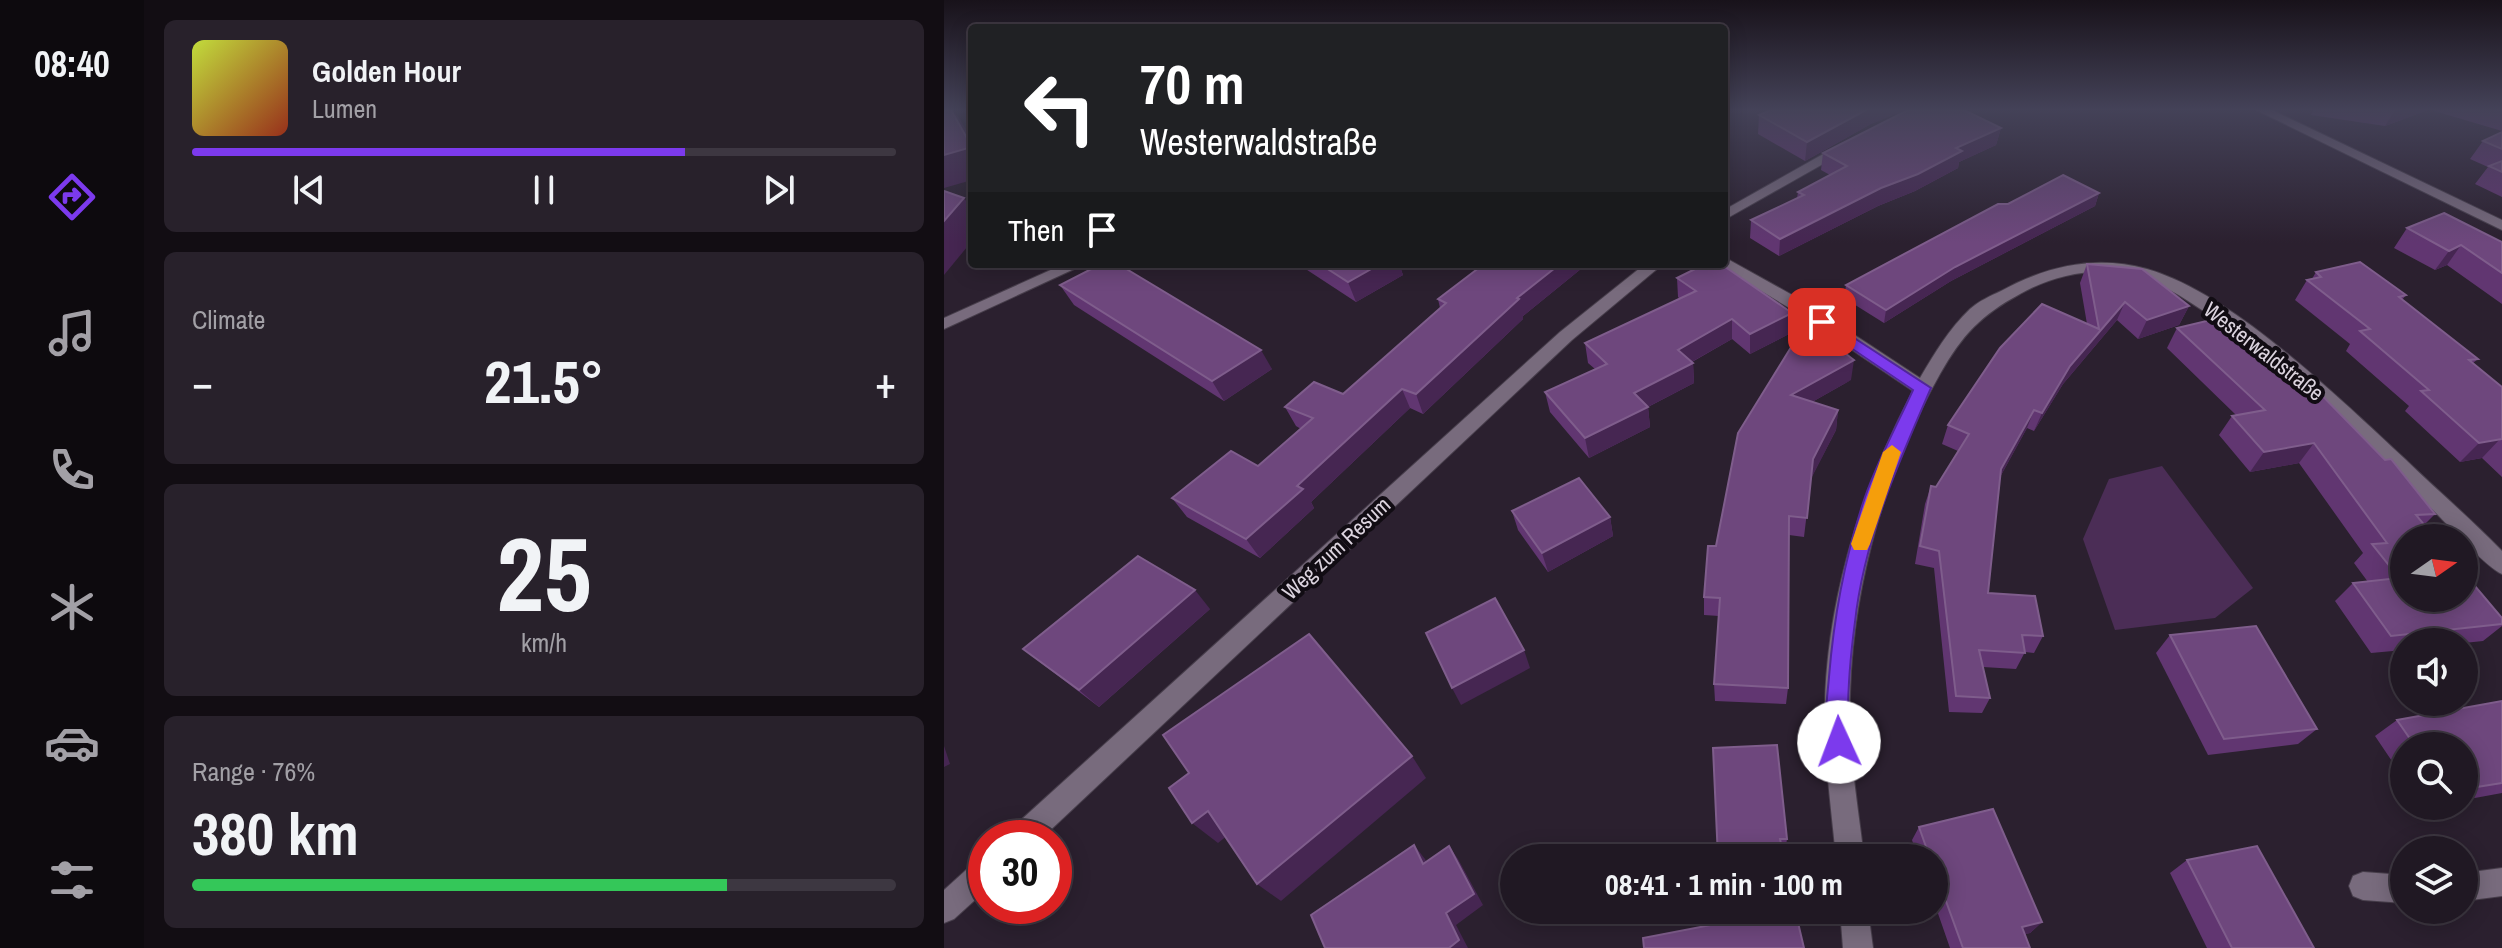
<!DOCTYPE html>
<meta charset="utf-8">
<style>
body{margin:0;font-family:"Archivo Narrow",sans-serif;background:#28212b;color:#f1f3f6;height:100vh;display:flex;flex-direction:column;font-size:30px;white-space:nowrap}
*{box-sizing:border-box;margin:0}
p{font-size:26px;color:#a2a0a6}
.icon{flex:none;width:44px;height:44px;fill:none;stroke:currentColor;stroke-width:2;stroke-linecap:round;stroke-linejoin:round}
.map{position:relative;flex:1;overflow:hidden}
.side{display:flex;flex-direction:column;gap:20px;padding:20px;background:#120d13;width:800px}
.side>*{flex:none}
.banner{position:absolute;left:24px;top:24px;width:760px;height:244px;border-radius:8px;box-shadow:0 4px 20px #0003,0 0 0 2px #3d3741;background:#202124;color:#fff;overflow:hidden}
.needle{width:52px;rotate:76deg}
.tools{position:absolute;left:1446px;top:524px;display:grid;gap:16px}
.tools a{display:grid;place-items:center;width:88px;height:88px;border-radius:50%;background:#201823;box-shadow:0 4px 20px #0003,0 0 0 2px #3d3741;font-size:40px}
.speed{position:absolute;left:24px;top:820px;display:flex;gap:16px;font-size:40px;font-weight:700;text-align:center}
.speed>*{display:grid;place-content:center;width:104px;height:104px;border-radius:50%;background:#201823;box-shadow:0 4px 20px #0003,0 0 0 2px #3d3741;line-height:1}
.speed .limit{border:12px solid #d22;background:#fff;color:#111}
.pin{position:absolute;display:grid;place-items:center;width:68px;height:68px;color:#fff;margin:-34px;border-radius:16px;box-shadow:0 4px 12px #0006}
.me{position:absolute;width:88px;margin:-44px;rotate:358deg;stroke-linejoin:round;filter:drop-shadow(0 0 6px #0008)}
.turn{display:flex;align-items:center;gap:28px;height:168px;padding:0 40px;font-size:36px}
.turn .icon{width:104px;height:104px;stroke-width:2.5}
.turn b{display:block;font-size:56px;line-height:68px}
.then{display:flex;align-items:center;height:76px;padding:0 40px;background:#0003;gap:16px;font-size:30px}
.big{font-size:60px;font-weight:700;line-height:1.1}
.side .tile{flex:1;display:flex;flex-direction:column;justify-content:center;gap:12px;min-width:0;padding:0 28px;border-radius:12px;background:#28212b}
.side .dial{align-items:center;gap:0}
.dial b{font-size:104px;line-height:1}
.song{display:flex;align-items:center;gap:24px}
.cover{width:96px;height:96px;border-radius:12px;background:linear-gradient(135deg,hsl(70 70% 55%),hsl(10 70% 35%))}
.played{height:8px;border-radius:4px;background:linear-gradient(90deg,#7c3aed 70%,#3d3741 70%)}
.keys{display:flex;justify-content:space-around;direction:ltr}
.heat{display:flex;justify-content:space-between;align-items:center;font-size:44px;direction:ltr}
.charge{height:12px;border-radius:6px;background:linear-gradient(90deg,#34c759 76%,#3d3741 0)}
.trip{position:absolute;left:556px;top:844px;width:448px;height:80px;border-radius:40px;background:#201823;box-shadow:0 4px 20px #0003,0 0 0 2px #3d3741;font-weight:700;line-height:80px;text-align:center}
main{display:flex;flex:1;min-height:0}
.menu{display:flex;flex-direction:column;width:144px;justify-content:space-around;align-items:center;background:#0d0a0e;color:#a2a0a6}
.menu .icon{width:56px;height:56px}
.menu .selected{color:#7c3aed}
.menu b{font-size:36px;color:#f1f3f6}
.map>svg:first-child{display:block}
.green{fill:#4b2d56}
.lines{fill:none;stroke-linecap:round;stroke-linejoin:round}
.minor-casing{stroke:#473e4b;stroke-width:2}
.minor{fill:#786b7d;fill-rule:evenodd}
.wall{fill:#613671}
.shaded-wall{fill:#462652}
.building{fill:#6e477d;stroke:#7f5d8c;stroke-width:2}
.route{fill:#7c3aed;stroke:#51269a;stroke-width:2}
.slow{fill:#f59e0b}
.labels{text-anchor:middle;stroke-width:8;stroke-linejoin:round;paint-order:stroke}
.street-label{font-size:22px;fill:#dbd3de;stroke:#110c13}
</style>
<main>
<nav class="menu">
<b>08:40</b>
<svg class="icon selected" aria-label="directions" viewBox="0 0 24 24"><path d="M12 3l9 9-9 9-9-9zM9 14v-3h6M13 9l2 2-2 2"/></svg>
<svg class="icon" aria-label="music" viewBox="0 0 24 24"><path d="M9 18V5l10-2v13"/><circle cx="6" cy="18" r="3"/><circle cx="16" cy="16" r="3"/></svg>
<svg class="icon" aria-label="phone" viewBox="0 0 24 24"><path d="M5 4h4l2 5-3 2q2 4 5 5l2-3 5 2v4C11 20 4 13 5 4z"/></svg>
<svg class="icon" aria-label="climate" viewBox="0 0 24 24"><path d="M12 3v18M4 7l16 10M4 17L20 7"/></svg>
<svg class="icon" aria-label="car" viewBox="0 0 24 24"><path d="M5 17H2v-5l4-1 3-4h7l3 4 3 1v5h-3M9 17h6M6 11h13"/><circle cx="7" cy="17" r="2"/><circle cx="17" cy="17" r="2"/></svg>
<svg class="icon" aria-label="filters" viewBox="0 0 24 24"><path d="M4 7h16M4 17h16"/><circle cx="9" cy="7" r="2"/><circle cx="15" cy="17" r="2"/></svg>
</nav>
<section class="side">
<div class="tile">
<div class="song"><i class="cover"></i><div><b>Golden Hour</b><p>Lumen</p></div></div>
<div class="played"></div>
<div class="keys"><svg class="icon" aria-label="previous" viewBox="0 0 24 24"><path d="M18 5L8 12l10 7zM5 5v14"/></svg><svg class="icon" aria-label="pause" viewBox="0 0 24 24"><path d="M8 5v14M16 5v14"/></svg><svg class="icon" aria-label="next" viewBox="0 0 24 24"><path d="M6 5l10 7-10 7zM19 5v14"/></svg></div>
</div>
<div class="tile"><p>Climate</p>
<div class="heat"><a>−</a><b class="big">21.5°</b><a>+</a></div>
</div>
<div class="tile dial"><b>25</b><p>km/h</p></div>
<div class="tile"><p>Range · 76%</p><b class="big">380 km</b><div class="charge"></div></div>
</section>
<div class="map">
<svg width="1558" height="948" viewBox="0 0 1558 948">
<rect width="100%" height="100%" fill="#2b202f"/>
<polygon class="green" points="1218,466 1309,588 1271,618 1171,630 1139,539 1165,479"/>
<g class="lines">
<defs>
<g id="minor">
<polygon points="1312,110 1328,110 1558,220 1558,230"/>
<polygon points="897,144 909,147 780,220 780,210"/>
<path d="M780,257L859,301L976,378C990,354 1005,329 1026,309C1035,301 1046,296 1057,291C1102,266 1152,255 1203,269C1288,293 1396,399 1461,459C1493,490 1527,519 1558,551V574C1544,569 1502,523 1488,509C1414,439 1344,365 1258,310C1238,297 1216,282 1193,276C1153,266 1111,274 1076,294C1037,315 1018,335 996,374C937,478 903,605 906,725C907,769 915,814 920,858H892C888,815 882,773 881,730C878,613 915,493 969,391L847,309L774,265L780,264Z"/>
<polygon points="120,264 141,264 0,329 0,318"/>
<polygon points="701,264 719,264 628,340 98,838 64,838 68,828 616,332"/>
<polygon points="42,857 42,890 10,919 0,923 0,890 32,861"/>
<polygon points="1558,868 1558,896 1520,901 1520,873"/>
<polygon points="1419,872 1460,875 1460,903 1419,900 1409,896 1405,886 1409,876"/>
<polygon points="896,910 924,910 929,948 899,948"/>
</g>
</defs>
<use href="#minor" class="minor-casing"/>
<use href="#minor" class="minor"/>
</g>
<g class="wall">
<polygon points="1369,110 1484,110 1441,126 1367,115"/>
<polygon points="1487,110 1558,110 1558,131"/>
<polygon points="815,115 925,125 861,161 814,134"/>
<polygon points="1057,128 1052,145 1015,162 1014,168 971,191 934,206 835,256 806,238 807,220 853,198 854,192 886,175 877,170 879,153"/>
<polygon points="1558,132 1558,197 1531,184 1544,167 1526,159 1539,141"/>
<polygon points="1155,193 1151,206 1007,281 940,323 900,298 902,285 1064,204"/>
<polygon points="1463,228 1558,242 1558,304 1503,265 1491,270 1450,248"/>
<polygon points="354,264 455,264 459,275 412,302"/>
<polygon points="540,264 643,264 579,316 579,319 479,414 466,408 367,502 370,508 316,558 243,517 228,498 314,466 357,429 352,426 341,407 399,394 496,308 494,299"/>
<polygon points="1143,264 1245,306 1235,325 1194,339 1173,320 1119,384 1090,431 1083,428 1056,477 1044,593 1099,636 1090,653 1081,652 1072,669 1039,667 1046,698 1038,713 1005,712 990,568 971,564 981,504 987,486 992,487 1014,451 998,444 1004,425 1143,324 1136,283"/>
<polygon points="1372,272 1462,295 1458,300 1534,359 1529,363 1558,387 1558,477 1538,458 1516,462 1461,411 1465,406 1402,351 1406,344 1351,300 1363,280 1368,279"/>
<polygon points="733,278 848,313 847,333 806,354 788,339 748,362 749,363 750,383 704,407 706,427 645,458 606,412 601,392 651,369 644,363 641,343 736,299 734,297"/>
<polygon points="116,285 328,369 280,401 130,305"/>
<polygon points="1233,328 1491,514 1480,525 1558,618 1558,626 1539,641 1520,643 1520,642 1460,642 1460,650 1427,653 1391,601 1409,583 1424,582 1410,563 1419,553 1355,463 1306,472 1275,435 1288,416 1292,415 1223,348"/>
<polygon points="907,380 868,402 894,410 892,430 867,478 860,537 845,535 844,688 842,704 771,701 770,684 775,616 760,615 760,597 772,546 794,433"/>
<polygon points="568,511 666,517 669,536 604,572 574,530"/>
<polygon points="266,609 155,707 79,649"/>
<polygon points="1226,635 1373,729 1354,744 1264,755 1212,653"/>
<polygon points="1558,701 1558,793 1520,800 1520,746 1460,746 1460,779 1431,736 1453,720"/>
<polygon points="769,748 843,839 841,852 839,852"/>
<polygon points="975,827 1098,922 1086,933 1081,934 1086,948 1006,948 990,902 990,858 974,858 968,840"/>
<polygon points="1243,860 1370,948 1263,948 1226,873"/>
</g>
<g class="shaded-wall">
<polygon points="7,110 9,110 15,118 28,140 28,145"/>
<polygon points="922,110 962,110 925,125 861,161 863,142"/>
<polygon points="1451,110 1484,110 1441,126"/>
<polygon points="1057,128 1052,145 1015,162 1014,168 971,191 934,206 835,256 836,239 1012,148"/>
<polygon points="28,147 28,180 0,188 0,155"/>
<polygon points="1155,193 1151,206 1007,281 940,323 942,310 1011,267"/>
<polygon points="20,198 28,209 28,241 0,275 0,221"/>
<polygon points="1517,245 1503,265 1491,270 1505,251"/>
<polygon points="436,264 455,264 459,275 412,302 404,282"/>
<polygon points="616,264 643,264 579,316 579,319 479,414 472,394 573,298"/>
<polygon points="1181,302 1173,320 1119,384 1090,431 1098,413 1126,366"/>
<polygon points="1245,306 1235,325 1194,339 1203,320"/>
<polygon points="848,313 847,333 806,354 806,334"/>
<polygon points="788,319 788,339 735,369 734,350"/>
<polygon points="317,350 328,369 280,401 268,381"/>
<polygon points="910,360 907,380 845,415 847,395"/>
<polygon points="749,363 750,383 692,413 690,393"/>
<polygon points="458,389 466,408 367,502 370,508 316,558 302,539 353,486"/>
<polygon points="704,407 706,427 645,458 641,438"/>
<polygon points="894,410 892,430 867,479 869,459"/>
<polygon points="1090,410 1083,428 1050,488 1057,469"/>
<polygon points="1557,438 1538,458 1516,462 1535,443"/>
<polygon points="1370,443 1355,463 1306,472 1320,452"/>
<polygon points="666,517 669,536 604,572 598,553"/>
<polygon points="251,590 266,609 155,707 135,690"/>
<polygon points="580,650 586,668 517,705 508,688"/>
<polygon points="0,746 6,764 0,767"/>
<polygon points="468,756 482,778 337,901 313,884"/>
<polygon points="264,811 289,831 274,843 248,823"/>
<polygon points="470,845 481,859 490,876 479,864"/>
<polygon points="505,846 514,859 539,905 512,925 524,948 505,948 502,913"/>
<polygon points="1098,922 1086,933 1066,938 1078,927"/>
</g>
<g class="building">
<polygon points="0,110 7,110 28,147 0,155"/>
<polygon points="827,110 922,110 863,142 815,115"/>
<polygon points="964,110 1020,110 1057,128 1012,148 1018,151 974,174 937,188 836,239 807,220 860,195 854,192 903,166 879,153"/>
<polygon points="1558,132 1558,149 1539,141"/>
<polygon points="1558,161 1558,172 1545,166"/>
<polygon points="1119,175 1155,193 1011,267 942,310 902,285 1054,204 1064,204"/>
<polygon points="0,191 20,198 0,221"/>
<polygon points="1500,213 1558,242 1558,273 1517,245 1505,251 1463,228"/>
<polygon points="1416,262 1462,295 1455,297 1534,359 1525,360 1558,387 1558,439 1535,443 1477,391 1485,390 1416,331 1426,329 1363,280 1377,277 1372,272"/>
<polygon points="157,264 174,264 317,350 268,381 116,285"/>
<polygon points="376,264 436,264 404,282"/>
<polygon points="540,264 616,264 573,298 575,299 472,394 458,389 353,486 359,489 302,539 228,498 287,451 314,466 369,418 341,407 370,382 399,394 502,303 494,299"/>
<polygon points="761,264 777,264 848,313 806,334 788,319 734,350 749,363 690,393 704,407 641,438 601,392 663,364 641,343 752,291 733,278"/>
<polygon points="1143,264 1198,269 1245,306 1203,320 1181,302 1126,366 1098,413 1090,410 1057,469 1044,593 1091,596 1099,636 1078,635 1081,653 1035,650 1046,698 1012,696 995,551 976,546 987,486 992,487 1025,434 1004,425 1056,348 1098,304 1155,329"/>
<polygon points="1279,317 1352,380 1361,378 1441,460 1447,459 1491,514 1472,515 1491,538 1460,538 1460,598 1520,598 1520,573 1558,618 1558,624 1447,636 1409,583 1455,578 1428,544 1443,543 1370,443 1320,452 1288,416 1321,410 1233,328"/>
<polygon points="862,323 910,360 847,395 894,410 869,459 863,518 845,516 844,688 770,684 776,598 760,597 764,546 772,546 794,433"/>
<polygon points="635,478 666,517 598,553 568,511"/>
<polygon points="194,556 251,590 135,690 79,649"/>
<polygon points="551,598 580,650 508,688 482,633"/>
<polygon points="1312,626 1373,729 1280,739 1226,635"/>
<polygon points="365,634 468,756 313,884 264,811 248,823 225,788 245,773 219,735"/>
<polygon points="1558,701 1558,783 1520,789 1520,746 1471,746 1453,720"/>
<polygon points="833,745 843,839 836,839 840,858 774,858 769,748"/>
<polygon points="1049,809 1098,922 1078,927 1086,948 1019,948 990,868 990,858 986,858 975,827"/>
<polygon points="470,845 479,864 505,846 530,894 502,913 515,940 505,948 381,948 367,915"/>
<polygon points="1313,846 1370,948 1288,948 1243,860"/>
<polygon points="765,910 851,910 860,948 700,948 699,938 767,925"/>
</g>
<linearGradient id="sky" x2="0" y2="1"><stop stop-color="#18121a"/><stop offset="0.45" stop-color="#444258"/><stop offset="1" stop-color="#444258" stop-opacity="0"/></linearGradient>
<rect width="1558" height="243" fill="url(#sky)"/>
<path class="route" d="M878,317L987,388C954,464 920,539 911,622C907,652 904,684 904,714C904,727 909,738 904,750L895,754L887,750C878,728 883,701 885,677C890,615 901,556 921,497C934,460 953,425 969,390L873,325V318Z"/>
<polygon class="slow" points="948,445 957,452 926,544 923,550 910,550 907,544 939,452"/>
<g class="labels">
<g class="street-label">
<text transform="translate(1320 351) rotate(38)" y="8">Westerwaldstraße</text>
<text transform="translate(392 548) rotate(-43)" y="8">Weg zum Resum</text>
</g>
</g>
</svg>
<div class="tools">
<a><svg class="needle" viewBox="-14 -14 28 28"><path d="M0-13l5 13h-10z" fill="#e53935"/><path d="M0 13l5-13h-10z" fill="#a2a0a6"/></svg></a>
<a><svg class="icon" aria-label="sound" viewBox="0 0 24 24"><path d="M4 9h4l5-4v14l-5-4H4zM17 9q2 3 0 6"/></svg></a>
<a><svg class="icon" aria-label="search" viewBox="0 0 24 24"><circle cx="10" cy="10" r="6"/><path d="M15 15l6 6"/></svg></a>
<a><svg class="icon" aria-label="layers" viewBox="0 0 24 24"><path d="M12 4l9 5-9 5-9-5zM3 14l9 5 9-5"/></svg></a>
</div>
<div class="speed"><div class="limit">30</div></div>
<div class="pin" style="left:878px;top:322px;background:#d93025"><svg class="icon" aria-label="arrive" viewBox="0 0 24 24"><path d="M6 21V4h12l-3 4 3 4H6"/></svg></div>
<svg class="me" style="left:895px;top:742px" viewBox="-20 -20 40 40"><circle r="19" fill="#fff"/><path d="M0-13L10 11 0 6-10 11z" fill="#7c3aed"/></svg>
<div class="trip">08:41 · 1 min · 100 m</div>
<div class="banner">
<div class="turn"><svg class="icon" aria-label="left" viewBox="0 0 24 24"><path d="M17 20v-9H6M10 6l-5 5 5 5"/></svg><div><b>70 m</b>Westerwaldstraße</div></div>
<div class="then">Then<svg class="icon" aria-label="arrive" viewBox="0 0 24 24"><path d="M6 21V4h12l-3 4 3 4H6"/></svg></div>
</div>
</div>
</main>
